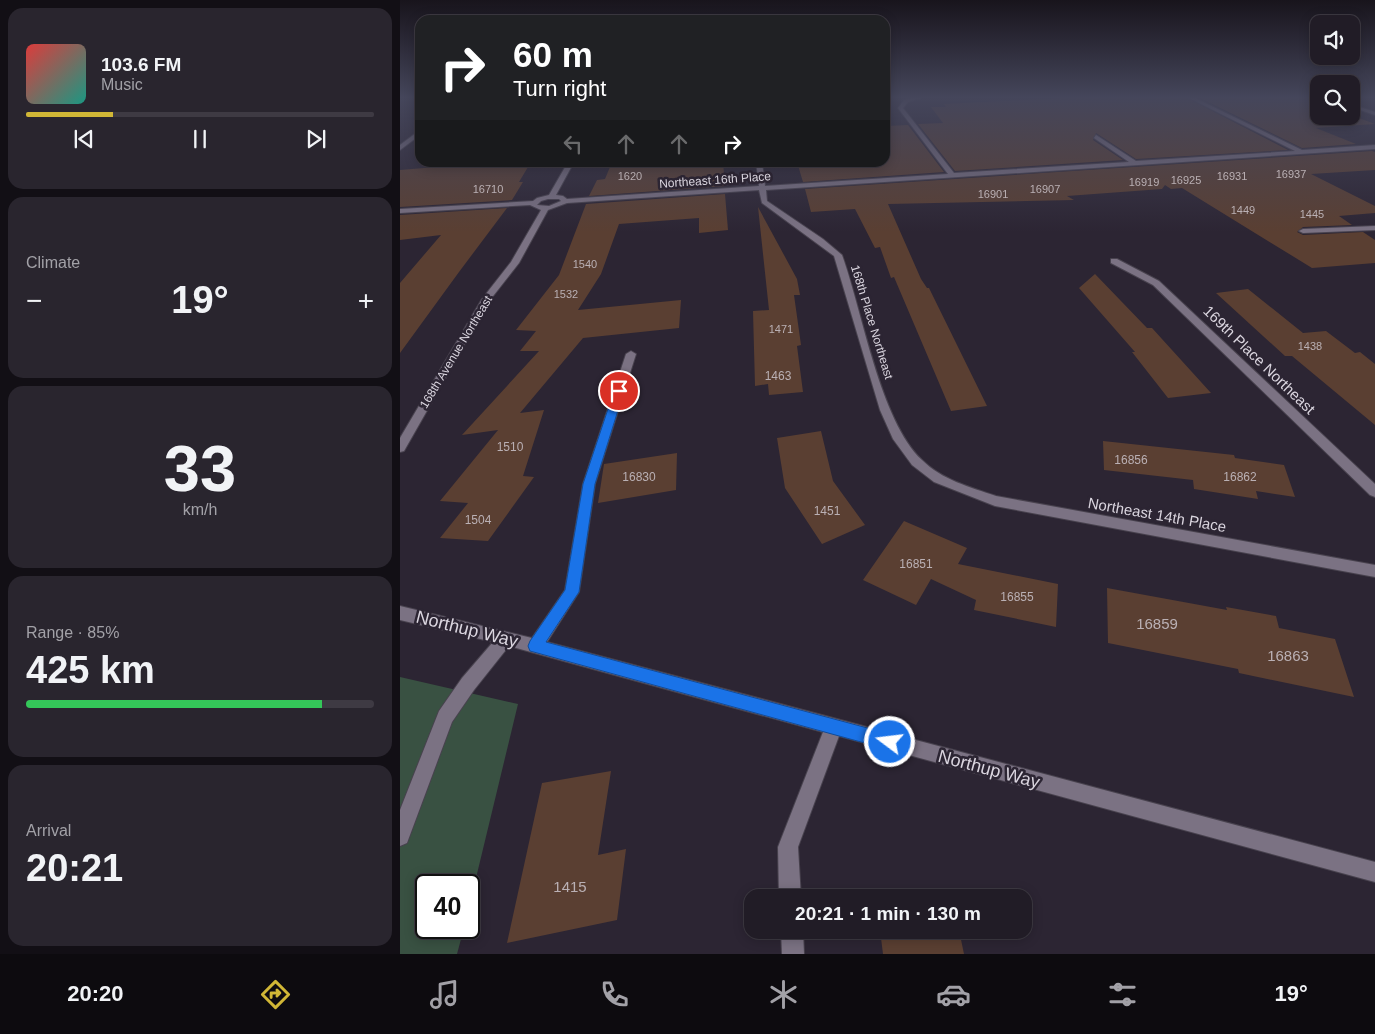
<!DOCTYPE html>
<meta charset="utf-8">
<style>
body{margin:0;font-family:Arial,sans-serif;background:#29252e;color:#f1f3f6;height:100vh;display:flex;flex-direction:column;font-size:19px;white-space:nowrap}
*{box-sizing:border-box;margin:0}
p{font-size:16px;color:#a2a1a7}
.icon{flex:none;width:28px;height:28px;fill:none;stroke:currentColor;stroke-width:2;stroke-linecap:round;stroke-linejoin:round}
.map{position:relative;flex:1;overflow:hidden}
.details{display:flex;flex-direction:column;gap:8px;padding:8px;background:#120f15;width:400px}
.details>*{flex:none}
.banner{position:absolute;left:15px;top:15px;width:475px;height:152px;border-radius:15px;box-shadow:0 2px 12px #0003,0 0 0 1px #3e3a43;background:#202124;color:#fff;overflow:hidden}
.fabs{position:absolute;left:910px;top:15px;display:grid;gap:10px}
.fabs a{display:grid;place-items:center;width:50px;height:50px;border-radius:10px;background:#211c26;box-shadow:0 2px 12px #0003,0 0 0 1px #3e3a43;font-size:25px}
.speed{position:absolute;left:15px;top:874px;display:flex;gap:10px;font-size:25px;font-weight:700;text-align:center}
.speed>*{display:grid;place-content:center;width:65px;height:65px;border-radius:50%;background:#211c26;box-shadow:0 2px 12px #0003,0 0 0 1px #3e3a43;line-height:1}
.speed .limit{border:2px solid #111;border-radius:8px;background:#fff;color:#111}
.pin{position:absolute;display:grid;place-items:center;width:42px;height:42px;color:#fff;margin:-21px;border:2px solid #fff;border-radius:50%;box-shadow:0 1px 5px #0007}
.me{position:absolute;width:55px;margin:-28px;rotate:285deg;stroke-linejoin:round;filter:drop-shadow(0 0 4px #0008)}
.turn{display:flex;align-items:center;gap:18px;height:105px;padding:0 15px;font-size:22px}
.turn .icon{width:65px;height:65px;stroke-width:2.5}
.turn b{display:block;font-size:35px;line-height:42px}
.lanes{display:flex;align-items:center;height:48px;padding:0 15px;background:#0003;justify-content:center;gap:25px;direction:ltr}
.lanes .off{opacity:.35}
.big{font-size:38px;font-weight:700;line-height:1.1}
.details .widget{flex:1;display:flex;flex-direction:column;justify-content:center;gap:8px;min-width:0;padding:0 18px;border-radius:15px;background:#29252e}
.details .dial{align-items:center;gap:0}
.dial b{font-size:65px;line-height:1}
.song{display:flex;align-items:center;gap:15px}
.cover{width:60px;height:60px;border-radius:8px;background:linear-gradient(135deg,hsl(0 70% 55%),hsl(170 70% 35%))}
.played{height:5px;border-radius:2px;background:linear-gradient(90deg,#d1b736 25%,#3e3a43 25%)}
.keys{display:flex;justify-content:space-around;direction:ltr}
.heat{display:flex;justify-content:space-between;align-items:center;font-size:28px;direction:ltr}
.charge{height:8px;border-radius:4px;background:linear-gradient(90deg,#34c759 85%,#3e3a43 0)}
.trip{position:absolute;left:344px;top:889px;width:288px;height:50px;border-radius:15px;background:#211c26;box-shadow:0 2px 12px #0003,0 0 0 1px #3e3a43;font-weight:700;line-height:50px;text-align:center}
.tab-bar{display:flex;height:80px;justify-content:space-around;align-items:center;background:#0d0b0f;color:#a2a1a7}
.tab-bar .icon{width:35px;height:35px}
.tab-bar .selected{color:#d1b736}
.tab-bar b{font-size:22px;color:#f1f3f6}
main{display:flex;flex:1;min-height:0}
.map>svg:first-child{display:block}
.green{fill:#395142}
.building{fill:#5a3f32}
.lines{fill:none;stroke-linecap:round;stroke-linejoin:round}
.minor-casing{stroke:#48424e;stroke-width:2}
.minor{fill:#7b7283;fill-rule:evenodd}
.route{fill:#1a73e8;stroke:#114b97}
.labels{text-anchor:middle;stroke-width:5;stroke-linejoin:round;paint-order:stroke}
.far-number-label{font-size:11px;fill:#bab0b4}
.far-street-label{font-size:12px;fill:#dad5df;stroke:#2c2533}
.number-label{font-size:12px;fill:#bab0b4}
.street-label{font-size:15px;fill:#dad5df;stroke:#2c2533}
.near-number-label{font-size:15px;fill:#bab0b4}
.near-street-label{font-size:18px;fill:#dad5df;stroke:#2c2533}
</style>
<main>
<section class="details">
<div class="widget">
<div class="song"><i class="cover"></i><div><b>103.6 FM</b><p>Music</p></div></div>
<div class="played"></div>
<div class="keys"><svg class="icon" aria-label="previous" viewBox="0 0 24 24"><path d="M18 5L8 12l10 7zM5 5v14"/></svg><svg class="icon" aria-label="pause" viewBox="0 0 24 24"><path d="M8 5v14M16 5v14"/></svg><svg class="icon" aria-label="next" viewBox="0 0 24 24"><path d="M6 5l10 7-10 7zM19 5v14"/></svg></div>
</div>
<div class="widget"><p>Climate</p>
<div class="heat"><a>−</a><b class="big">19°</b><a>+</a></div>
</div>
<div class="widget dial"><b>33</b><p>km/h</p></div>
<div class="widget"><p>Range · 85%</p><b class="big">425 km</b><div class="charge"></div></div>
<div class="widget"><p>Arrival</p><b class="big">20:21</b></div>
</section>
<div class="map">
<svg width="975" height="954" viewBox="0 0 975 954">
<rect width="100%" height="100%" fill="#2c2533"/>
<polygon class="green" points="0,677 118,704 69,907 69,885 26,885 26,928 64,928 57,954 0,954"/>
<g class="building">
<polygon points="665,98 787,98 888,150 736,159 696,133 693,140 723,160 555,171 518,124 543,123 531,107 546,107 544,104"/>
<polygon points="800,98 909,98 919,102 919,116 951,115 975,124 916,128 956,144 902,148"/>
<polygon points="508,125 544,172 403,182 397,162 485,162 485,126"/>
<polygon points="972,151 975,152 975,170 911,174 975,206 975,213 939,216 952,225 903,227 897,232 903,235 963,232 975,240 975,263 912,268 782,188 771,189 765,185 762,189 667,196 674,200 488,204 521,279 527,288 529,288 587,406 551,411 494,277 491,278 480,247 475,248 455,209 411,212 405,189"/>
<polygon points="96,162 131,162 119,182 123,182 112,200 0,207 0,170"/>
<polygon points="212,162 323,162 325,186 189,196 197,180 205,179"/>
<polygon points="325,194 328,230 299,233 299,218 219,224 201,274 178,310 281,300 279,328 183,338 120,413 144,410 123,476 134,477 88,541 40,538 68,503 40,501 98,430 62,435 139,351 120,351 136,331 116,330 159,275 186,204"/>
<polygon points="358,207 397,279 400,295 394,295 401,345 397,346 403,392 369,395 368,384 355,386 353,311 369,310"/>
<polygon points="107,208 59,272 0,353 0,283 41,235 0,240 0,215"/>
<polygon points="695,274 747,328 752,328 811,393 768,398 732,352 735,352 679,288"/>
<polygon points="848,289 903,333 926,331 955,353 960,352 975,364 975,425 892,356 885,356 816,293"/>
<polygon points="421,431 433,481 465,525 422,544 385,488 377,438"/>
<polygon points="703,441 834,455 835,458 884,465 895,497 856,491 858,499 794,489 793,480 704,470"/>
<polygon points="277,453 276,490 198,503 204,464"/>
<polygon points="504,521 567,548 558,564 658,584 656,627 574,610 576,600 531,579 516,605 463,580"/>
<polygon points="707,588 827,610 826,607 876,616 879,628 935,639 954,697 839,673 838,669 708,643"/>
<polygon points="211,771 198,855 226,849 217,920 107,943 142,783"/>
<polygon points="480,930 559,930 564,954 483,954"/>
</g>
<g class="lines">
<defs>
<g id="minor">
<path d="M512,98H521L508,102L503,108L554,173L729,162L694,138L696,135L736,161L895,151L789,98H795L902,150L975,145V149L366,190L367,201L423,239L442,255C462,310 480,421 522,460C542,480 570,487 596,496L975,565V577L595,506L534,482L512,465L493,439L480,410L434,256L362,203L359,190L167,203L148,210L119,263L90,300L4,451L0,452V438L82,299L111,262L141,210L130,205L0,213V209L133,201L137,198L149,195L168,162H174L156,195L163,196L167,199L359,186L356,162H362L365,186L548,174L498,108L504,100ZM148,199H159L161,201L149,206L137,205L141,201Z"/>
<polygon points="951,104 975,112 975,115 951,107"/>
<polygon points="20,130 20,135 0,150 0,145"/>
<polygon points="975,226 975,230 903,233 899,231 903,229"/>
<polygon points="711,259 717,259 759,281 975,484 975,497 970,495 753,285 711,263"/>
<polygon points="231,351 236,354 195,484 179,592 147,642 975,862 975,882 439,736 398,847 401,898 379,898 378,847 423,732 109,646 74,690 52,722 7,843 0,846 0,810 39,711 62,678 93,642 0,620 0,606 132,638 165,590 183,484 226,354"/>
<polygon points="381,930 403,930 404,954 382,954"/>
</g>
</defs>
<use href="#minor" class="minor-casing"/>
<use href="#minor" class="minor"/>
</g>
<linearGradient id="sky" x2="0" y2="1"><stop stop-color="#18141c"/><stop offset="0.42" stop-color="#45465b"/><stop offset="1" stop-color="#45465b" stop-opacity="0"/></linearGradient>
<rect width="975" height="232" fill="url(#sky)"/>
<polygon class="route" points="219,388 224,391 195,484 179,592 146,642 490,734 495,736 498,742 495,748 490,750 130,651 128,646 130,641 165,590 183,484 214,391"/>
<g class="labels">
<g class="far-number-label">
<text x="891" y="178">16937</text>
<text x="230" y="180">1620</text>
<text x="832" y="180">16931</text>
<text x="786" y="184">16925</text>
<text x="744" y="186">16919</text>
<text x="88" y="193">16710</text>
<text x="645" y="193">16907</text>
<text x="593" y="198">16901</text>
<text x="843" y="214">1449</text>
<text x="912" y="218">1445</text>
<text x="185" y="268">1540</text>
<text x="166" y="298">1532</text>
<text x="381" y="333">1471</text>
<text x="910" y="350">1438</text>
</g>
<g class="far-street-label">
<text transform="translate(315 180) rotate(-4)" y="4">Northeast 16th Place</text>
<text transform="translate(472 322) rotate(73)" y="4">168th Place Northeast</text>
<text transform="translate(56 352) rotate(-59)" y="4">168th Avenue Northeast</text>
</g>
<g class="number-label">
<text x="378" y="380">1463</text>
<text x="110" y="451">1510</text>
<text x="731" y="464">16856</text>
<text x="239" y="481">16830</text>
<text x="840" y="481">16862</text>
<text x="427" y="515">1451</text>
<text x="78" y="524">1504</text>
<text x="516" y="568">16851</text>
<text x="617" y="601">16855</text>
</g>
<g class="street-label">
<text transform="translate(859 360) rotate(44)" y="5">169th Place Northeast</text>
<text transform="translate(757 515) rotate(10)" y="5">Northeast 14th Place</text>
</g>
<g class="near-number-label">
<text x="757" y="629">16859</text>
<text x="888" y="661">16863</text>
<text x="170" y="892">1415</text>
</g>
<g class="near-street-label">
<text transform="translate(67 629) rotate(14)" y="6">Northup Way</text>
<text transform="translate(589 769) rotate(15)" y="6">Northup Way</text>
</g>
</g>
</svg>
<div class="fabs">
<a><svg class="icon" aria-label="sound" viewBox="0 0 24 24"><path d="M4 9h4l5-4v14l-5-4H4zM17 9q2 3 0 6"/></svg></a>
<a><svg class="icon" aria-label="search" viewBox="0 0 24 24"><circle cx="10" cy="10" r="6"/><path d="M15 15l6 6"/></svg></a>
</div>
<div class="speed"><div class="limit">40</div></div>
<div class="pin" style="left:219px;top:391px;background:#d93025"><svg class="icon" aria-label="arrive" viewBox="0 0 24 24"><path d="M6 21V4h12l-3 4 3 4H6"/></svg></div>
<svg class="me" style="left:490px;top:742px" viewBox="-20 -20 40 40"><circle r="17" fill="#1a73e8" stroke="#fff" stroke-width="3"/><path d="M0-11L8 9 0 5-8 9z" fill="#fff"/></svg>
<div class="trip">20:21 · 1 min · 130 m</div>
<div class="banner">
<div class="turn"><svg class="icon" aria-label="right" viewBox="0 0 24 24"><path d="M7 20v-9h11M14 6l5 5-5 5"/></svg><div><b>60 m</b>Turn right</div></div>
<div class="lanes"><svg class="icon off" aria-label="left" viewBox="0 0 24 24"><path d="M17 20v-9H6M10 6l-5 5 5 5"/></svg><svg class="icon off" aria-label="ahead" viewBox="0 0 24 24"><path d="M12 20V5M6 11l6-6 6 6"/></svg><svg class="icon off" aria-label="ahead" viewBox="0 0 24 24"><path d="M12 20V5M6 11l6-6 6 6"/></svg><svg class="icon" aria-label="right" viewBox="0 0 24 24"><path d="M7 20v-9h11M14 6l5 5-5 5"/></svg></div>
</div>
</div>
</main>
<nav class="tab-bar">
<b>20:20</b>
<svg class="icon selected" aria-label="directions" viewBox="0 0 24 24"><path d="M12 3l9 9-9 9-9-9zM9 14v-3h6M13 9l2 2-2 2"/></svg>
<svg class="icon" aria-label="music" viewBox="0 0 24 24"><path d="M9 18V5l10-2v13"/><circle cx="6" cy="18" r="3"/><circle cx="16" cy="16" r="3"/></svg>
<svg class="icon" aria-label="phone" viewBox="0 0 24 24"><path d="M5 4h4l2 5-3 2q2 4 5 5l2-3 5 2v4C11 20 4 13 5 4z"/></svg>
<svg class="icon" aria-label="climate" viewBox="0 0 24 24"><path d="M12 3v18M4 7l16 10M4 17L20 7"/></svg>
<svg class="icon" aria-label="car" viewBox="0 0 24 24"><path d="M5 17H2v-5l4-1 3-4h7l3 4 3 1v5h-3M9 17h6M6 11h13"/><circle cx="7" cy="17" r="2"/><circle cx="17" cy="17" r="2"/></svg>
<svg class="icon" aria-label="filters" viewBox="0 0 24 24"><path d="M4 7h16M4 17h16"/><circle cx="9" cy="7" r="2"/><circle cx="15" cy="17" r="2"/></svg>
<b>19°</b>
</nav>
